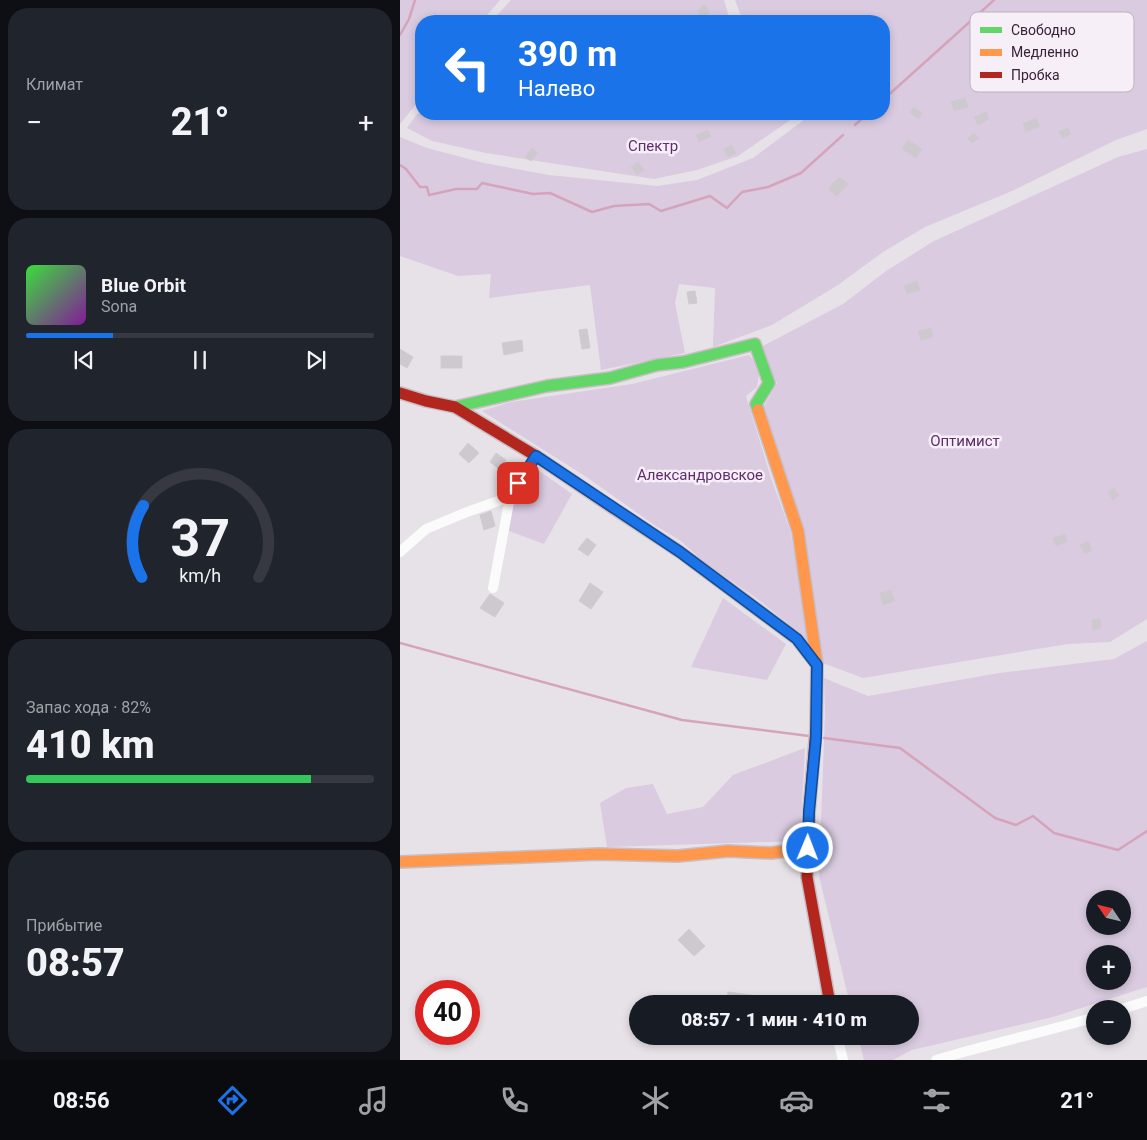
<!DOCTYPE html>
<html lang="ru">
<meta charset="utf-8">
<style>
body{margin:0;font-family:Roboto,sans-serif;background:#20242c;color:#f1f3f6;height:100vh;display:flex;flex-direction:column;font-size:19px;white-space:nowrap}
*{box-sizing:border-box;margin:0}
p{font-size:16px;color:#9ea1a6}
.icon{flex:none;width:28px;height:28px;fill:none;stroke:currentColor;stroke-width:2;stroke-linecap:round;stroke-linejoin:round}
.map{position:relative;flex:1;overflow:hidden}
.drawer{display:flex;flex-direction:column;gap:8px;padding:8px;background:#0d0f14;width:400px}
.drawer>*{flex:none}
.banner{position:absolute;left:15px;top:15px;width:475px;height:105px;border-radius:20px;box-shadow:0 2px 8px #0003;background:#1a73e8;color:#fff;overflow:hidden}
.needle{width:32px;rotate:305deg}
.fabs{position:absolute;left:686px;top:890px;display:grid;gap:10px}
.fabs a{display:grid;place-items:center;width:45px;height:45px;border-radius:50%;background:#171b24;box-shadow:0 2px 8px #0003;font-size:25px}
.speed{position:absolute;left:15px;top:980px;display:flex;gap:10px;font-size:25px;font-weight:700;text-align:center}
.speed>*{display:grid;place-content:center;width:65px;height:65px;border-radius:50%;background:#171b24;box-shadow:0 2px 8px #0003;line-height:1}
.speed .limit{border:8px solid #d22;background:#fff;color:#111}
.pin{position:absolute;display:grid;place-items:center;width:42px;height:42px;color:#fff;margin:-21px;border-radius:10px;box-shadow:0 2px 8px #0006}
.me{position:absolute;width:55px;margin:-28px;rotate:1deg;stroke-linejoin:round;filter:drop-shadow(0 0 4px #0008)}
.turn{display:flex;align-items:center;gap:18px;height:105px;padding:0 20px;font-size:22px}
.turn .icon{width:65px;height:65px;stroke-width:2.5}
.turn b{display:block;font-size:35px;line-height:42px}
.big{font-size:38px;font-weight:800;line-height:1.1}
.drawer .tile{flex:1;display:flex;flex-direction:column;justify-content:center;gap:8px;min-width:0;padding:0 18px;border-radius:20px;background:#20242c}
.drawer .dial{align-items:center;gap:0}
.dial svg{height:130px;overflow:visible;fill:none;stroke:#363941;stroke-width:7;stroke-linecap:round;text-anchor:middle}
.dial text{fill:#f1f3f6;stroke:none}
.song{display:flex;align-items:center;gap:15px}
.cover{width:60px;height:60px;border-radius:8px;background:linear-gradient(135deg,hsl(120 70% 55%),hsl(290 70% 35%))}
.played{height:5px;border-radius:2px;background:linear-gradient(90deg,#1a73e8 25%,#363941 25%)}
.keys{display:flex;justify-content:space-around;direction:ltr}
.heat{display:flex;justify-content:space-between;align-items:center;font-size:28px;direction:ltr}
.charge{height:8px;border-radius:4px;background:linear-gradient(90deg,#34c759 82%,#363941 0)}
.trip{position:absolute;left:229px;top:995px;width:290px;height:50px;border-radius:25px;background:#171b24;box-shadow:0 2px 8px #0003;font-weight:800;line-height:50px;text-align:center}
.menu{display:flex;height:80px;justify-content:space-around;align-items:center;background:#090b0e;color:#9ea1a6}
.menu .icon{width:35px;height:35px}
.menu .active{color:#1a73e8}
.menu b{font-size:22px;color:#f1f3f6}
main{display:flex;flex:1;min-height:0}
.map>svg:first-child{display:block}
.green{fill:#dacbe0;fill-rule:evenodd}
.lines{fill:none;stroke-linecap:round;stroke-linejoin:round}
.stream{stroke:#d5a4ba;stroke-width:2.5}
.building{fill:#cec9ce;stroke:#d0cbd0}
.fast-casing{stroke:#c7bec6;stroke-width:14}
.slow-casing{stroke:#c7bec6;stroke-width:14}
.jam-casing{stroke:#c7bec6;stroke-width:14}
.street{stroke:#fbfbfb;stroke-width:10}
.fast{stroke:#63d668;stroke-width:11}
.slow{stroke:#ff974d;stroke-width:11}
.jam{stroke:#b3261e;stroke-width:11}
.route-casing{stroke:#114b97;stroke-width:12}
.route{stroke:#1a73e8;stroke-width:9}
.labels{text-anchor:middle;stroke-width:5;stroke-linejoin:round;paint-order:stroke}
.park-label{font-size:15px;fill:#602d6e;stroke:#f6eff7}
.key{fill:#f6eff7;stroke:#bdb1bd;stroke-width:1}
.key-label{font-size:14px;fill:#392136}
</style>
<main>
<section class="drawer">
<div class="tile"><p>Климат</p>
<div class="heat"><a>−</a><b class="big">21°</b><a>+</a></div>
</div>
<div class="tile">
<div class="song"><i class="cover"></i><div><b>Blue Orbit</b><p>Sona</p></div></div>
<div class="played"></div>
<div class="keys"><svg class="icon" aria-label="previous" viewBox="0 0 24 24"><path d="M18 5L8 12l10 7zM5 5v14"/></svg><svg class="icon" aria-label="pause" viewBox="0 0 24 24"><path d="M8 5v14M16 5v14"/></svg><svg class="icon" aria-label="next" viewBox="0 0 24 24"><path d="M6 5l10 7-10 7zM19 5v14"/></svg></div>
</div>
<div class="tile dial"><svg viewBox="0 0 100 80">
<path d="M14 69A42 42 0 1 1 86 69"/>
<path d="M14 69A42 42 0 0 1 15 25" stroke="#1a73e8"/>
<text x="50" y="56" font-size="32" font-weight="700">37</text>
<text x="50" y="72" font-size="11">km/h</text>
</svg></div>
<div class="tile"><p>Запас хода · 82%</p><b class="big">410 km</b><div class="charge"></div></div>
<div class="tile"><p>Прибытие</p><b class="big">08:57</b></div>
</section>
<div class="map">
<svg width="747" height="1060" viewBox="0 0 747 1060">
<rect width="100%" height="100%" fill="#e7e2e7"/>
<g class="green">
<polygon points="0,0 100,0 82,21 21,21 21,98 0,124"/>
<polygon points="111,0 324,0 330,21 92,21"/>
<polygon points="335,0 747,0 747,129 716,140 612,191 525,227 483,252 438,285 372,325 313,347 315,288 279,284 275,303 285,353 201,370 190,285 89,298 91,274 58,276 0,256 0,137 27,148 84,163 149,175 257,186 297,180 353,158 412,114 484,114 484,21 343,21"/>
<polygon points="21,109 21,114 399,114 338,156 297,170 254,179 86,153 32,141 7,128"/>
<polygon points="747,149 747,619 710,642 668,644 463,678 423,663 363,408 377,383 359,348 443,304 486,271 534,241 718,157"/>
<polygon points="349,355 360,367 357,387 346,396 371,478 390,530 406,615 407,645 395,629 355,597 305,563 281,541 256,526 185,476 82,411 111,402 232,384"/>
<polygon points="135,468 172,494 144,544 107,530 112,503"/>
<polygon points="323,598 386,644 367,680 291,667"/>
<path d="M747,641V987L653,1017L512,1050L493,1060H464L458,1036H510V1004H450L419,876L425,713L424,678L468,696L599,673L714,659ZM695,899H722V926H695ZM695,954H722V981H695Z"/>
<polygon points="405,748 400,841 207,847 200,803 226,788 253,784 267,814 303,807 333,775"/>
</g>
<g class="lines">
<g class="stream">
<polyline points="0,35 9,19 15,0"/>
<polyline points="484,99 594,0"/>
<polyline points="455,125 467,114"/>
<polyline points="0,165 6,169 20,187 27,187 29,195 56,189 77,189 82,183 133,194 150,193 192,212 214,206 249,204 261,211 310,196 327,208 342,192 368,187 401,173 443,135"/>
<polyline points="0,643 282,720 409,736"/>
<polyline points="424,738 500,748 595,818 616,825 633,816 654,833 718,850 747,831"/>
</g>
</g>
<g class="building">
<polygon points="304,4 310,12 303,18 297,11"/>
<polygon points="565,98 568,107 554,111 551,102"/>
<polygon points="514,107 522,113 518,119 510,113"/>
<polygon points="586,112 589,119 578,125 574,117"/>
<polygon points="636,118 640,126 626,132 623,124"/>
<polygon points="668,128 671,134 662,138 659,132"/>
<polygon points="308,130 311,136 299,142 296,135"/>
<polygon points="574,133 579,138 572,143 568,138"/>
<polygon points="508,140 522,149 516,158 502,149"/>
<polygon points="332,145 336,153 328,157 324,149"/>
<polygon points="132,148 138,153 131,161 125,157"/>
<polygon points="238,162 244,170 237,175 231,167"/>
<polygon points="439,177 448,184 437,196 428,189"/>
<polygon points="517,281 520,290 507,294 504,286"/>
<polygon points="295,291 297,303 289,304 287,292"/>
<polygon points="531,328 533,337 521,340 518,331"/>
<polygon points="187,329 190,348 182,349 179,330"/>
<polygon points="122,340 123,351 104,355 102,343"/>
<polygon points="0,349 13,357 7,368 0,364"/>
<rect x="41" y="356" width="21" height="12"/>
<polygon points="68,443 79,453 69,463 59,454"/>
<polygon points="96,453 106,460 99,469 90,462"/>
<polygon points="714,488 719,495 713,500 708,492"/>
<polygon points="91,511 95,526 84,530 80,515"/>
<polygon points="665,534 667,542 656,546 653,538"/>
<polygon points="187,538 196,545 188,556 178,549"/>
<polygon points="688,541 692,550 685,554 680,545"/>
<polygon points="190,583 203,592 191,609 179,601"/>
<polygon points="491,590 495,601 483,605 480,593"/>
<polygon points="90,594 104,603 95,617 80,608"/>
<polygon points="700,619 701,628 693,630 692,620"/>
<polygon points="289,929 305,946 294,956 278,940"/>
<polygon points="328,992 358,996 357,1004 327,1004"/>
</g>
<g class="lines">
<defs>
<polyline id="fast" points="55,407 147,386 210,378 257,365 283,362 355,344 369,383 356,404 358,410"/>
<g id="slow">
<polyline points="358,410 398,531 417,664"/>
<polyline points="213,508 280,552 397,639 417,665 416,729"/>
<polyline points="0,862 199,854 278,856 328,851 371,853 408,848"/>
</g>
<g id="jam">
<polyline points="0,393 26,401 55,407 136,456 213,508"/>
<polyline points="416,729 409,812 407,877 430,1004"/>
</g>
</defs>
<use href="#fast" class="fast-casing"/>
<use href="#slow" class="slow-casing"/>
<use href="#jam" class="jam-casing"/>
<g class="street">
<polyline points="0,552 26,529 67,512 110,497"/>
<polyline points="93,588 110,497 136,456"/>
<polyline points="722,1009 747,1001"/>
<polyline points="437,1036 443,1060"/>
<path d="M536,1060C588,1044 642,1033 695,1017"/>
</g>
<use href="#fast" class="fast"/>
<use href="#slow" class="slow"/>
<use href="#jam" class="jam"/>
</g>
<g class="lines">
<defs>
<polyline id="route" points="118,483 136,456 280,552 397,639 417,665 416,738 409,812 408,848"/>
</defs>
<use href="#route" class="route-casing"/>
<use href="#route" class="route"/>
</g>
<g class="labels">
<g class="park-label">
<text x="253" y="151">Спектр</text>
<text x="565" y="446">Оптимист</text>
<text x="300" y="480">Александровское</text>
</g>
</g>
<rect x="570" y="12" width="164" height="80" rx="8" class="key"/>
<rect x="580" y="27" width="22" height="6" fill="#63d668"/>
<rect x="580" y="49" width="22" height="7" fill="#ff974d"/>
<rect x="580" y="72" width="22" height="6" fill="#b3261e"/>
<g class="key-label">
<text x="611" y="35">Свободно</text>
<text x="611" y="57">Медленно</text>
<text x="611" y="80">Пробка</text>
</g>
</svg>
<div class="fabs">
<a><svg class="needle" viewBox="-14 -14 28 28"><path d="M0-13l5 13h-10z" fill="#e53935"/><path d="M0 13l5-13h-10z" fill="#9ea1a6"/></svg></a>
<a>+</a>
<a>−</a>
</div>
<div class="speed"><div class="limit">40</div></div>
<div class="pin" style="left:118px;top:483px;background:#d93025"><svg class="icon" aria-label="arrive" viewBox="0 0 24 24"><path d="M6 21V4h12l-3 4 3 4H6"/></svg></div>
<svg class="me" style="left:408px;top:848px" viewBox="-20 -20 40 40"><circle r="17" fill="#1a73e8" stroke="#fff" stroke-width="3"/><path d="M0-11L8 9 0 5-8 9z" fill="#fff"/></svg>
<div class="trip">08:57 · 1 мин · 410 m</div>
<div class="banner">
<div class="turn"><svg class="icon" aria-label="left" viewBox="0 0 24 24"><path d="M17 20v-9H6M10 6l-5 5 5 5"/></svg><div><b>390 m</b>Налево</div></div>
</div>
</div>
</main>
<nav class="menu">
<b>08:56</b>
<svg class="icon active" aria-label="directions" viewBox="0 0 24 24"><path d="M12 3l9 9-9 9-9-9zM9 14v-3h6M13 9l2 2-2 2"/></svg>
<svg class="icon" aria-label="music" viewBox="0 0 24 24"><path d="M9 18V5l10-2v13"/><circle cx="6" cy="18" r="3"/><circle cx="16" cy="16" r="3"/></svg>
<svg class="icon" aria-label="phone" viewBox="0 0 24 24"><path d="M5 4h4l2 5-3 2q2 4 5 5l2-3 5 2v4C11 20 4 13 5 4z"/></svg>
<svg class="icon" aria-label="climate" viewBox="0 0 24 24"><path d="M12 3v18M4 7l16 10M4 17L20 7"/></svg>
<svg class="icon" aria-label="car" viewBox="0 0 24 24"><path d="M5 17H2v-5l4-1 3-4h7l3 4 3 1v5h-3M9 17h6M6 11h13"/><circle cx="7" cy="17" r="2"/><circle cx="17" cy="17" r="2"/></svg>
<svg class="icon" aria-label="filters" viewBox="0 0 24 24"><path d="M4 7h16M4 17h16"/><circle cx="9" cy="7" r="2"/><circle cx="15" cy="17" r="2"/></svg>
<b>21°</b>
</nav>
